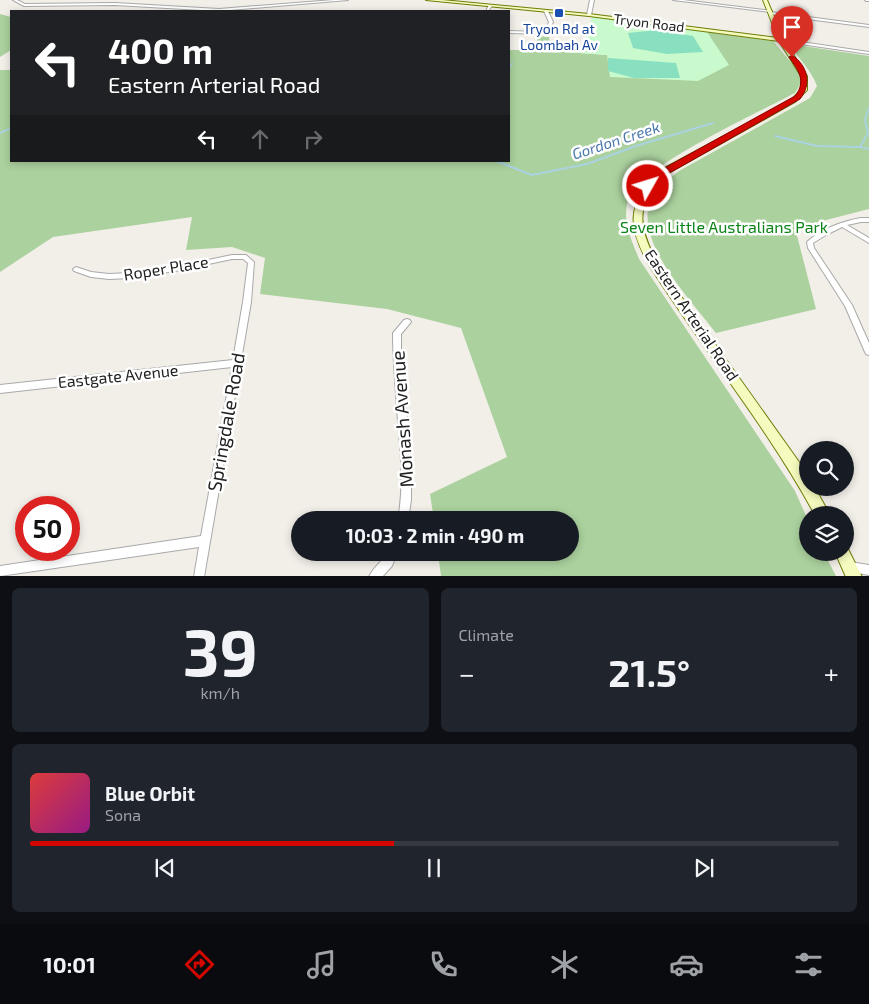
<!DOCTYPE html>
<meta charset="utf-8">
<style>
body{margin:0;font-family:"Exo 2",sans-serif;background:#20242c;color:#f1f3f6;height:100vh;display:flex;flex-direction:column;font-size:19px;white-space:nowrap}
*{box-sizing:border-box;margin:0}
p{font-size:16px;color:#9ea1a6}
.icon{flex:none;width:28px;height:28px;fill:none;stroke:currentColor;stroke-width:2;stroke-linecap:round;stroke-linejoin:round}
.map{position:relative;height:576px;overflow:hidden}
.sheet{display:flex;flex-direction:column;gap:12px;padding:12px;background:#0d0f14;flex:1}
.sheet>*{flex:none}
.guide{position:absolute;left:10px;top:10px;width:500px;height:152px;border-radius:0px;box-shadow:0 2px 8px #0003;background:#202124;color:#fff;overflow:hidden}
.tools{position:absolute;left:799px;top:441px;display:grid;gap:10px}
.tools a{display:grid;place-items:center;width:55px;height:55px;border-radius:50%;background:#171b24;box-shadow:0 2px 8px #0003;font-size:25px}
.speed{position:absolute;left:15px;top:496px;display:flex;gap:10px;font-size:25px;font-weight:700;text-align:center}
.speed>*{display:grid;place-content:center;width:65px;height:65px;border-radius:50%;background:#171b24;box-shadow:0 2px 8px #0003;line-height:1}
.speed .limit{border:8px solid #d22;background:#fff;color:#111}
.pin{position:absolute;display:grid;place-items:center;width:42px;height:42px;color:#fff;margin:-51px -21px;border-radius:50% 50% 50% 0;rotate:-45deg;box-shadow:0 0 5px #0007}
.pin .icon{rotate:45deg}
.me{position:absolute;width:55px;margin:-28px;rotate:51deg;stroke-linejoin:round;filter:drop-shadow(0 0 4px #0008)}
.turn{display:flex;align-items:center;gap:18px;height:105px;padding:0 15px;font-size:22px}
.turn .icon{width:65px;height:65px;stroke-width:2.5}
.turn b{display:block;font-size:35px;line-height:42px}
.lanes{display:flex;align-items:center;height:48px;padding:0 15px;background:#0003;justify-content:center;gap:25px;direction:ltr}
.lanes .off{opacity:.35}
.big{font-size:38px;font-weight:700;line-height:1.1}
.sheet .widget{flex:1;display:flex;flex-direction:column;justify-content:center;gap:8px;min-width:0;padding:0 18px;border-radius:8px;background:#20242c}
.sheet .dial{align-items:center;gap:0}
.dial b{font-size:65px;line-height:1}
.song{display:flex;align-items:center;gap:15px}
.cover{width:60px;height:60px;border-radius:8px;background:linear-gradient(135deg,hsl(0 70% 55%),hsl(310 70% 35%))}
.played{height:5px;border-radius:2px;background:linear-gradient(90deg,#d40600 45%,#363941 45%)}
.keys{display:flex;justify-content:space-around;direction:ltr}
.heat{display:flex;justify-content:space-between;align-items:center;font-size:28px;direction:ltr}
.sheet .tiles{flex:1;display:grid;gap:12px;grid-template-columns:1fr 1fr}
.widget:last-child{grid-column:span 2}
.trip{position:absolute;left:291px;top:511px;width:288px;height:50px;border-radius:25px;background:#171b24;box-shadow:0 2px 8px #0003;font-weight:700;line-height:50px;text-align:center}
.dock{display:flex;height:80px;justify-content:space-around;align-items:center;background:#090b0e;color:#9ea1a6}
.dock .icon{width:35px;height:35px}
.dock .current{color:#d40600}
.dock b{font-size:22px;color:#f1f3f6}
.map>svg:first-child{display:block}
.forest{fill:#abd19e}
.park{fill:#c8facd}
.pitch{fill:#88e0c0}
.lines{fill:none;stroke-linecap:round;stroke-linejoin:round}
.stream-far1{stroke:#aad2df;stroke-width:1}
.stream{stroke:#aad2df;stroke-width:2}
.street-casing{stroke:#a9a9a9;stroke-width:2}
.secondary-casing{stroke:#6d7d05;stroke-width:2}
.street{fill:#fff;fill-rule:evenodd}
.secondary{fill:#f5fabf;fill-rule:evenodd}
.route{fill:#d40600;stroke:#8a0400}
.transit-dot{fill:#1a4fb4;stroke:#fff;stroke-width:2}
.labels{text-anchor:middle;stroke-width:5;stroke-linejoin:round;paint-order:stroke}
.far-street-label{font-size:14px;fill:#222;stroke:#fff}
.far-transit-label{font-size:14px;fill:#164399;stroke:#fff}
.far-water-label{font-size:15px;font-style:italic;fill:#4a78ab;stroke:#fff}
.park-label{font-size:16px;fill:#0c8419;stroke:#fff}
.street-label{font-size:16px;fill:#222;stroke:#fff}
.near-street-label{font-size:19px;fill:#222;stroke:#fff}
</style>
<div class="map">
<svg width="869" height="577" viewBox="0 0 869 577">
<rect width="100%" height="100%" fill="#f2efe9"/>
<g class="forest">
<polygon points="0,14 11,17 11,50 0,57"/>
<path d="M707,32L773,41L799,72L801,83L795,93C762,111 641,166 629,197C621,219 631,239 639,259L795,491L807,518L808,552L824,553L836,576H441L438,553L570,552V520H434L430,494L507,457L461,328L387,309L260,294L265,258L232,247L186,250L192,217L53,237L0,272V70H11V161H509V50H537V36L549,37L551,51L607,55L710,37Z"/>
<path d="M790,44L869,56V209L795,228L816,309L716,333C692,301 635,244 650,201C655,187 668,180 679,171L810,98L817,86C811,69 798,59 790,44Z"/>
</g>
<polygon class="park" points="592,17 707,32 729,65 698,81 610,77 607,55 551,51 581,52"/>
<g class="pitch">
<polygon points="657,30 693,36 703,52 667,54 633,48 628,33"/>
<polygon points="608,58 676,63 680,78 634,78 608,71"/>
</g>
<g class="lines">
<polyline class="stream-far1" points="510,66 513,62"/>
<g class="stream">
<polyline points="509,68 511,65"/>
<polyline points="0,133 11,128"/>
<polyline points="775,136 817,146 860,147 868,133 865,120 869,108"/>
<polyline points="860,147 869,149"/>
<polyline points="496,161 532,175 587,164 636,146 713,123"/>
</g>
<defs>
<g id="street">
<polygon points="13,0 17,0 25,4 115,3 219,9 334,0 348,0 219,11 115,5 24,6"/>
<polygon points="590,0 594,0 591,15 589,16 587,15"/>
<polygon points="673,0 683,0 772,11 770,12"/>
<polygon points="865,0 869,0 869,1 866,1"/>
<polygon points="489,5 492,6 488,11 486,11"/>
<polygon points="546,10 548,11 553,22 547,34 509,33 509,31 545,32 549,22 544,11"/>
<polygon points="770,12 869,25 869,27 769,14"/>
<polygon points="781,39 869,52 869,54 780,41 780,39"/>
<path d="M861,218H869V222H861L847,225L869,238V243L842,227L826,235L813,243L814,248L852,305L869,343V355L866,354L865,352L845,306L808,248L807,242C821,229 843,221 861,218Z"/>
<polygon points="232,255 246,255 254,262 251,302 204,577 194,577 199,547 0,576 0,566 201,536 232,367 0,393 0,385 233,360 243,302 248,263 243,259 232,259 175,271 130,278 109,279 91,277 74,271 73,269 76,267 91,272 109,274 130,273 175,267"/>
<path d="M407,319L410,320L411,322L401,334V350L411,467V500L408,520H398C404,487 401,454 398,421C396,392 393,362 393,333L404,320Z"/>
<path d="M387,552H397L392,566L382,577H369C373,567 383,562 387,552Z"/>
<polygon points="850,562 869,565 869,575 846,571 845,567 846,563"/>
</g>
<g id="secondary">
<path d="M426,0H442L589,14L778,38L763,0H767L784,40L807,76V90L795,102L665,175C634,205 638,228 658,264L799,462L808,474V488H815L830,515H815C768,428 704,351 651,268C628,229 625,205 659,171L791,100L801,90V76L779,41L589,16Z"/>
<polygon points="845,546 847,547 862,577 846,577 835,552 845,552"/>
</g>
</defs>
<use href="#street" class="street-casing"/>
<use href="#secondary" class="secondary-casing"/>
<use href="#street" class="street"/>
<use href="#secondary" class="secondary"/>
</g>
<path class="route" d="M792,55C808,66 812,84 800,99L666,175L651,188H645V184L659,171L795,96C807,81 798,70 789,57Z"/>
<rect class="transit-dot" x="554" y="8" width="10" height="10" rx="2.5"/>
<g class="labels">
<g class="far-street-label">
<text transform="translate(649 23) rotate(7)" y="5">Tryon Road</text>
</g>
<g class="far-transit-label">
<text x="559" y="34">Tryon Rd at<tspan x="559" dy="16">Loombah Av</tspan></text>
</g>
<g class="far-water-label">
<text transform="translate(616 141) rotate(-18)" y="5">Gordon Creek</text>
</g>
<g class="park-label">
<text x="724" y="233">Seven Little Australians Park</text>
</g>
<g class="street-label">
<text transform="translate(166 268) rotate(-9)" y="6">Roper Place</text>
<text transform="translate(692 315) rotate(56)" y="6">Eastern Arterial Road</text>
<text transform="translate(118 376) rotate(-6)" y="6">Eastgate Avenue</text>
</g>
<g class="near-street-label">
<text transform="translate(402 419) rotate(-94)" y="7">Monash Avenue</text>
<text transform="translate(226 422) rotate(-80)" y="7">Springdale Road</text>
</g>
</g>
</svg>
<div class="tools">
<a><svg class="icon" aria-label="search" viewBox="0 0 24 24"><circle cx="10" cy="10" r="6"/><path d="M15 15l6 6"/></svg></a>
<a><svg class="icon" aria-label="layers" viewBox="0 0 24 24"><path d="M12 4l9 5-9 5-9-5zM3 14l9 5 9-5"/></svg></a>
</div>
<div class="speed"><div class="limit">50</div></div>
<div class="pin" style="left:792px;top:57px;background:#d93025"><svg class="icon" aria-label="arrive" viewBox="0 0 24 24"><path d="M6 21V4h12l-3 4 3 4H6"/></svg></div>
<svg class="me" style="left:648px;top:186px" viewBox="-20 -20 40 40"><circle r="17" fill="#d40600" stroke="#fff" stroke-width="3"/><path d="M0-11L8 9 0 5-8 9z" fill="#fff"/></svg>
<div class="trip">10:03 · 2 min · 490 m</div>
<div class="guide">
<div class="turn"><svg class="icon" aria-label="left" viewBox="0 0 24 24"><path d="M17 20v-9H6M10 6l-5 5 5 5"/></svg><div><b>400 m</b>Eastern Arterial Road</div></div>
<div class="lanes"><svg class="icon" aria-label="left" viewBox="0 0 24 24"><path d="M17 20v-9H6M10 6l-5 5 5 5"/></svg><svg class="icon off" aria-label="ahead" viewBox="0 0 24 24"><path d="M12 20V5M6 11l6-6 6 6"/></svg><svg class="icon off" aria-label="right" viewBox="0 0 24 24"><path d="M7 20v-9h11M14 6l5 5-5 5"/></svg></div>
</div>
</div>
<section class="sheet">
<div class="tiles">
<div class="widget dial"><b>39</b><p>km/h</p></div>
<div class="widget"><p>Climate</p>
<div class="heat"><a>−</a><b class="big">21.5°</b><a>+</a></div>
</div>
<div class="widget">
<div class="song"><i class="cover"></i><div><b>Blue Orbit</b><p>Sona</p></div></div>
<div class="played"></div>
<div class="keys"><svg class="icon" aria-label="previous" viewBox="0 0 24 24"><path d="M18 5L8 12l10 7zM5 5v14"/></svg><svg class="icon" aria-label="pause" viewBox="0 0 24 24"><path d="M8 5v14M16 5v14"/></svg><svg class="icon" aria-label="next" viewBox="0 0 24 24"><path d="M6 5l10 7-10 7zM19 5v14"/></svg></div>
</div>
</div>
</section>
<nav class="dock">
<b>10:01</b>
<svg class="icon current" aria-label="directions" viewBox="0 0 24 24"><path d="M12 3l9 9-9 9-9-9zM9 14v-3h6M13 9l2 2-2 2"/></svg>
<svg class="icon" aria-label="music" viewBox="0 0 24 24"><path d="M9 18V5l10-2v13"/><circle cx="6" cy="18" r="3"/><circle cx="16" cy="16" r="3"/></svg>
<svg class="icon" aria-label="phone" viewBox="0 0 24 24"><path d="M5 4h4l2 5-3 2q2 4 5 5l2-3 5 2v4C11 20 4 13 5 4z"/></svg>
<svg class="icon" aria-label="climate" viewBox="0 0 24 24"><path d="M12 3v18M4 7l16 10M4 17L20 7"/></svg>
<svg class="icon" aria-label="car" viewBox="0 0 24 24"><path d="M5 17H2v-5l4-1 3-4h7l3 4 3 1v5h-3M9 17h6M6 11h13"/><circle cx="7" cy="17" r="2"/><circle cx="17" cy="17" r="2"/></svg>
<svg class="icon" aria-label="filters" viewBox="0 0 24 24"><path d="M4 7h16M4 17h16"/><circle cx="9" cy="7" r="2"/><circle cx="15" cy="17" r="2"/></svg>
</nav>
